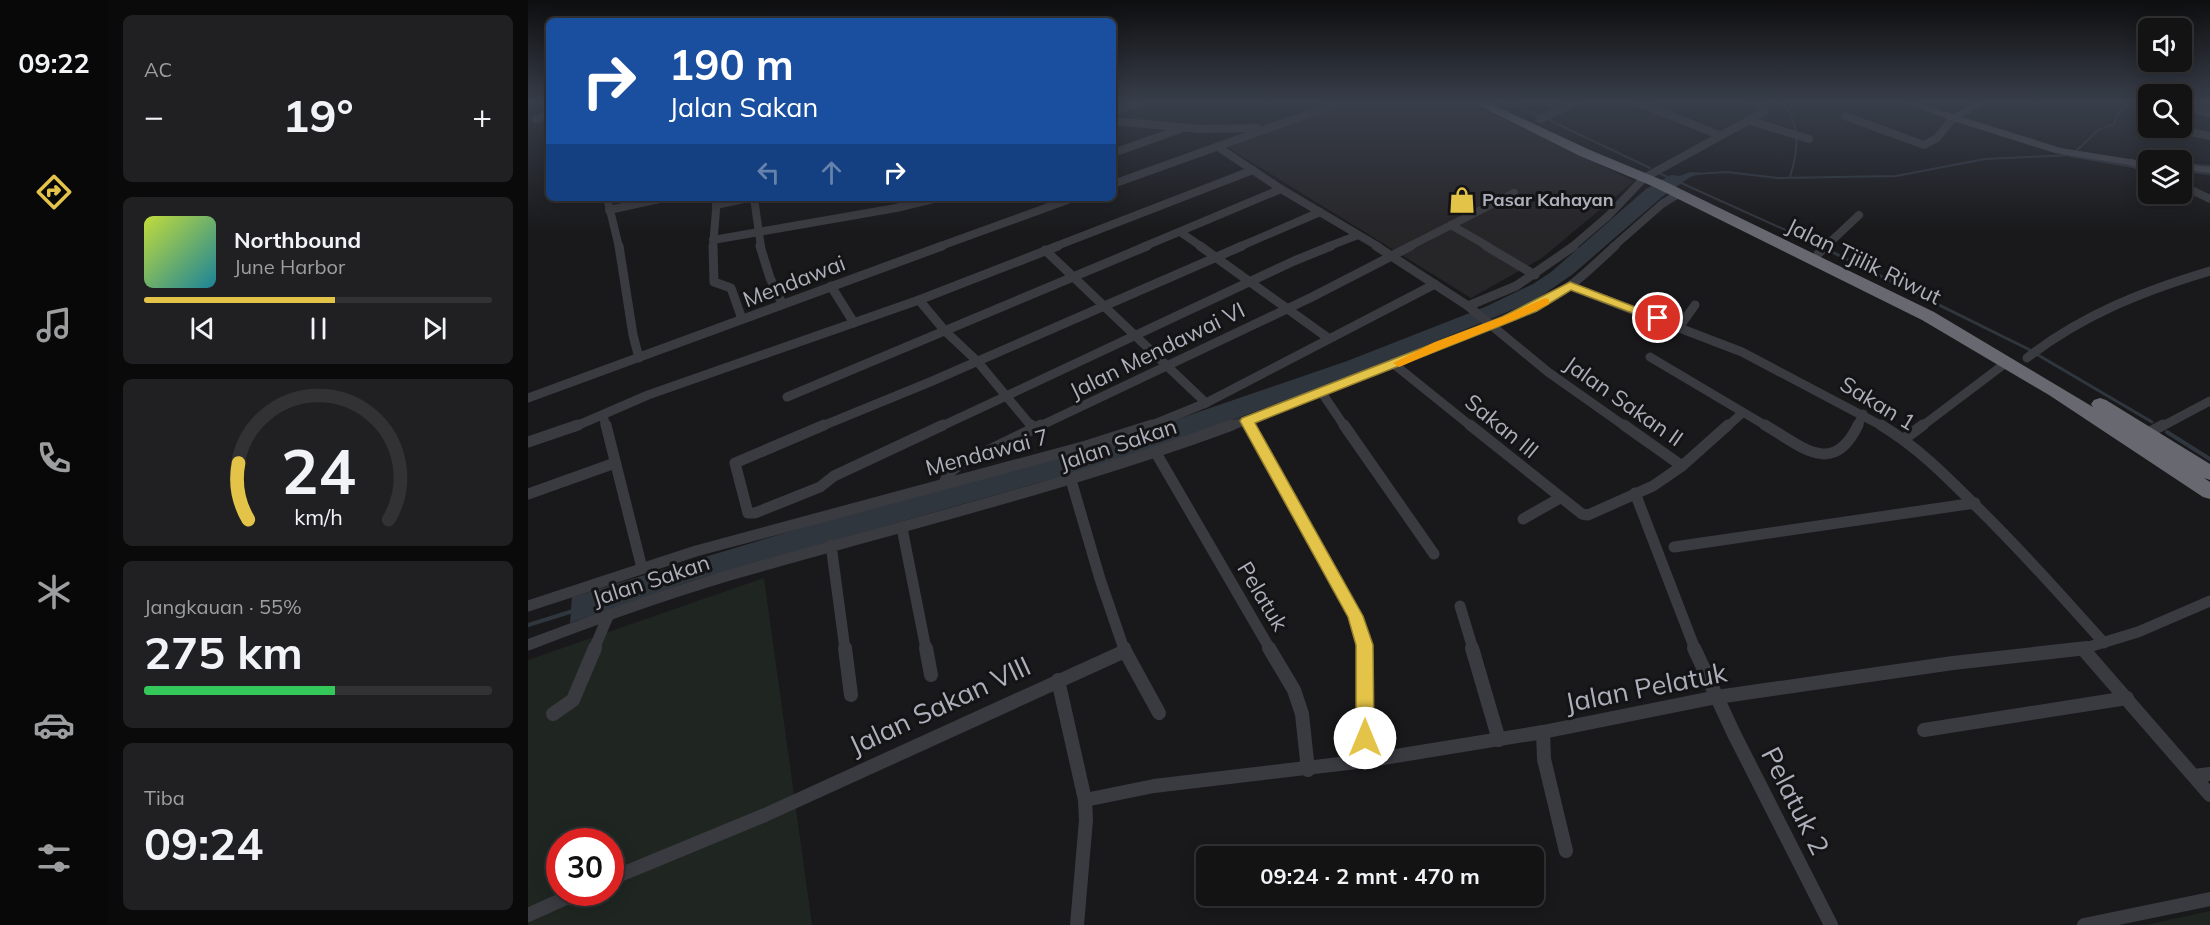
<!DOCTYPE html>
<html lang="id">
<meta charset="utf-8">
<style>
body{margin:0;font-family:Mulish,sans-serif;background:#202022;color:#f1f3f6;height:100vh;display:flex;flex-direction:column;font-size:22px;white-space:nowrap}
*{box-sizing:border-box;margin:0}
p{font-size:20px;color:#9d9ea0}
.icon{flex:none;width:33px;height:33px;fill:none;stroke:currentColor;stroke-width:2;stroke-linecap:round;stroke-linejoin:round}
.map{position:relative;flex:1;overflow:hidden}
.panel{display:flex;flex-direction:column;gap:15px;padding:15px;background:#0a0a0b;width:420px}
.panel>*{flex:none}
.hud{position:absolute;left:18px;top:18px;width:570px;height:183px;border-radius:9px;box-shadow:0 3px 15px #0003,0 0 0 2px #323234;background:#1a4fa0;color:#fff;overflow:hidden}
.buttons{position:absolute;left:1610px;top:18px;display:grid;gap:12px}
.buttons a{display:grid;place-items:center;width:54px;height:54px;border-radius:9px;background:#131314;box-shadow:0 3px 15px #0003,0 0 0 2px #323234;font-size:30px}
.speed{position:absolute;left:18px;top:828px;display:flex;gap:12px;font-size:30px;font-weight:700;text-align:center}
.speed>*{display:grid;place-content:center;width:78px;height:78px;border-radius:50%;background:#131314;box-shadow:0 3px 15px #0003,0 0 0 2px #323234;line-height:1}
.speed .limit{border:9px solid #d22;background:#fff;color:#111}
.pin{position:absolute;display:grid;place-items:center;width:51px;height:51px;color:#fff;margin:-26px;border:3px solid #fff;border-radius:50%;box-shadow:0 2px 6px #0007}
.me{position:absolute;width:66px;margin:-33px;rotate:0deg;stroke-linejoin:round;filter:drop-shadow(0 0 4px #0008)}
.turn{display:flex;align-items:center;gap:21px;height:126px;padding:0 24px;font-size:27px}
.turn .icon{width:78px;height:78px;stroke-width:2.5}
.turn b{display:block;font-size:42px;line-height:51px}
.lanes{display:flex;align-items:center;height:57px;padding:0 24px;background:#0003;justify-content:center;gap:30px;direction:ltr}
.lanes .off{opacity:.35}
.big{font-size:45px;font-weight:700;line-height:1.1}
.panel .tile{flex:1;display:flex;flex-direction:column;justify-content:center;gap:9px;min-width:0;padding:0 21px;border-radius:9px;background:#202022}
.panel .dial{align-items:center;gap:0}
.dial svg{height:156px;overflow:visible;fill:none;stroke:#323234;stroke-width:7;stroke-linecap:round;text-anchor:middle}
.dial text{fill:#f1f3f6;stroke:none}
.song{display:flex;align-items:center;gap:18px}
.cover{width:72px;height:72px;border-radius:9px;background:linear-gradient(135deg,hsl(70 70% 55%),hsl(190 70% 35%))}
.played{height:6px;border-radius:3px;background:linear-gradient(90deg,#e4c448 55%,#323234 55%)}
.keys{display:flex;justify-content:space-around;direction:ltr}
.heat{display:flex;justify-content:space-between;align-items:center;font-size:33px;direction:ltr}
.charge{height:9px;border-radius:4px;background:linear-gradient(90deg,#34c759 55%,#323234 0)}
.trip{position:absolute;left:668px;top:846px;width:348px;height:60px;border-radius:9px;background:#131314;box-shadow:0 3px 15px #0003,0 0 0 2px #323234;font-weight:700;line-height:60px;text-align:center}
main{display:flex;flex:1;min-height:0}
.dock{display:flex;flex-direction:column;width:108px;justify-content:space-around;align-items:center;background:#080808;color:#9d9ea0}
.dock .icon{width:42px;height:42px}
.dock .active{color:#e4c448}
.dock b{font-size:27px;color:#f1f3f6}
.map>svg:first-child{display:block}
.built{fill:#262528}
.green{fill:#1f2621;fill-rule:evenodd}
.water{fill:#30363e}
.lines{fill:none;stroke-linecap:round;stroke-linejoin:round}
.stream-far2{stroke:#30363e;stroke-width:2}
.stream-far1{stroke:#30363e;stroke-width:3}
.stream{stroke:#30363e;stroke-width:4}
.street-far3{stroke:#3a3b40;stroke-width:8}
.street-far2{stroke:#3a3b40;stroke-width:9}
.street-far1{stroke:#3a3b40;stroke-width:11}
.street{stroke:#3a3b40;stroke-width:14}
.secondary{fill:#494950;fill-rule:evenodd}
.highway{fill:#676870;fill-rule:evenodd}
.route{fill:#e4c448;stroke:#947f2f;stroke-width:1.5}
.slow{fill:#f59e0b}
.labels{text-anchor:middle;stroke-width:6;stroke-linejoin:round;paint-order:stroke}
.far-poi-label{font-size:18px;font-weight:bold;fill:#adafba;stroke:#141416;text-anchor:start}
.street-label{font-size:22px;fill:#adafba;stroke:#141416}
.near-street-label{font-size:27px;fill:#adafba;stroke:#141416}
</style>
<main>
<nav class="dock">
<b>09:22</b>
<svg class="icon active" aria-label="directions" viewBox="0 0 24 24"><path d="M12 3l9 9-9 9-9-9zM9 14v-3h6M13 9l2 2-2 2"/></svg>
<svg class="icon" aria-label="music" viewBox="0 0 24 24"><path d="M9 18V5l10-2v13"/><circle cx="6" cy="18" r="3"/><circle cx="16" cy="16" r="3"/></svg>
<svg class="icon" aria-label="phone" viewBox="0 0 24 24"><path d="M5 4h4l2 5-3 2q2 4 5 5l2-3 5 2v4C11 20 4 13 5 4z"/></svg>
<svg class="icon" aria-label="climate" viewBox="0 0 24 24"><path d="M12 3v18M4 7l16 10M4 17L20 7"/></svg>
<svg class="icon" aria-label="car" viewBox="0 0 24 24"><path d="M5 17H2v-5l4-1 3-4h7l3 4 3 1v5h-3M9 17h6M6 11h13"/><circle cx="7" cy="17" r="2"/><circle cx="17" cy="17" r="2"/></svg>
<svg class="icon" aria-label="filters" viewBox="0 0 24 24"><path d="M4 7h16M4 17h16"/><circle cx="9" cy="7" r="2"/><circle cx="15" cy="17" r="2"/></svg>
</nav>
<section class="panel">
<div class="tile"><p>AC</p>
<div class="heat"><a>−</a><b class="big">19°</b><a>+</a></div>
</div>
<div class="tile">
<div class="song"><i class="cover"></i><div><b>Northbound</b><p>June Harbor</p></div></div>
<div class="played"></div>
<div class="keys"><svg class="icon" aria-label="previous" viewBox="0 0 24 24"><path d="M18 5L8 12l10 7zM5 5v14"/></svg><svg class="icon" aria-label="pause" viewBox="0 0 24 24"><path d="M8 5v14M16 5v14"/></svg><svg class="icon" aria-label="next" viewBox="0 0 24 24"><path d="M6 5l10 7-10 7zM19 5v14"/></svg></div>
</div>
<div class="tile dial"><svg viewBox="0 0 100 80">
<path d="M14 69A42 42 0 1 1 86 69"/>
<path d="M14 69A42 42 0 0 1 9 40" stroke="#e4c448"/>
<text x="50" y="56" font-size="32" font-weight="700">24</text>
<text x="50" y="72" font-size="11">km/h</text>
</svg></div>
<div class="tile"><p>Jangkauan · 55%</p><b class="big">275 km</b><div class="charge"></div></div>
<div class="tile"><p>Tiba</p><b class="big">09:24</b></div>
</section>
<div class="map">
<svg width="1682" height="925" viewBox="0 0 1682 925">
<rect width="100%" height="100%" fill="#19191b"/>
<polygon class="built" points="815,103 942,103 1106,181 1014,258 943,298 699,147"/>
<g class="green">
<path d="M236,578L284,925H0V660ZM32,842H82V892H32Z"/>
<polygon points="1682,911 1682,925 1618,925"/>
</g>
<polygon class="water" points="1162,172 1176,173 1162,177 1134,197 1045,274 1006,301 820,378 608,455 163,581 42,623 44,597 333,510 577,444 819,361 957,307 1005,284 1023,272 1118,189 1143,175 1152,176"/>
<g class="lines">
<g class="stream-far2">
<polyline points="984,103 1011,116"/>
<path d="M1254,103C1274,124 1270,151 1262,177"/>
<polyline points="1019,119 1122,168"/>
<polyline points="1542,156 1606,167"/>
<polyline points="1653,164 1682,166"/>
<polyline points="1653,171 1682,174"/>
<polyline points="1131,173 1144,179"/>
<polyline points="1166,174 1199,172 1250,178 1368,176 1457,159 1544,155 1570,130 1586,124 1589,114 1602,103"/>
<polyline points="1151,182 1295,247"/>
</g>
<g class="stream-far1">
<polyline points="1292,246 1502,350"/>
<polyline points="1510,355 1624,422"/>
</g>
<g class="stream">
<polyline points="1639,432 1682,459"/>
<polyline points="0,625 45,611"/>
</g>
<g class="street-far3">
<polyline points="1111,103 1191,135"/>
<polyline points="1653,105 1682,114"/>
<polyline points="585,111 612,103"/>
<polyline points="1317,116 1396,145 1409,138 1425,118"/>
<polyline points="8,119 21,113"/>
<polyline points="1012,119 1047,103"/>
<polyline points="1220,120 1281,139"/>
<polyline points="585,121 671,129 729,128"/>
<polyline points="1644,128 1682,136"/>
<polyline points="690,147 753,189 851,247"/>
<polyline points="585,153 650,130"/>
<polyline points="1604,163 1620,171"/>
<polyline points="585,184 811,103"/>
<polyline points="1653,185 1682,199"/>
<polyline points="79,198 91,247"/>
<polyline points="226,198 233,247"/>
<polyline points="188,205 220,198"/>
<polyline points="81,210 136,198"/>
<polyline points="923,225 961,247"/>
<polyline points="652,232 674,247"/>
<polyline points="185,240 368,208 410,198"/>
<polyline points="185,247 189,198"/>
<polyline points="410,247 545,198"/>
<polyline points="526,247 725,170"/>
<polyline points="615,247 753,189"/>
<polyline points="711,247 792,212"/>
<polyline points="799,247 830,235"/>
<polyline points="880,247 986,193"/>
<polyline points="1044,247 1080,216 1116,178 1236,112 1236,107 1227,103"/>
<polyline points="1085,247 1134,204 1150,194"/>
<polyline points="1297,247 1331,215"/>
</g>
<g class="street-far2">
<polyline points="91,246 105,335 111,358"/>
<polyline points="185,246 186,282 203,288 214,319"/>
<polyline points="232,246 242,278 254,303"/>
<polyline points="672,246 800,338"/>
<polyline points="848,246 940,306 1020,372 1098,427"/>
<polyline points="958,246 1007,275"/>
<polyline points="517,250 678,403"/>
<polyline points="1290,254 1298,246"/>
<polyline points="303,286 326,323"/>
<polyline points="1042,286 1214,352 1356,427"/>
<polyline points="391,300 417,331 449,361 504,427"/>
<polyline points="940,306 988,286 1046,246"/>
<polyline points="1152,326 1167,305"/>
<polyline points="1122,357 1240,427"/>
<path d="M1499,358C1554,315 1615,291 1682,271"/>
<polyline points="867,365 944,427"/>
<polyline points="794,393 817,427"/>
<polyline points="259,397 619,246"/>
<polyline points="0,398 414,246"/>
<polyline points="75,415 78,427"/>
<polyline points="719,421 722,427"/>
<polyline points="46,427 120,395 391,300 530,246"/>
<polyline points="292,427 402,382 714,246"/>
<polyline points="412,427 766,261 803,246"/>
<polyline points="510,427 784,297 883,246"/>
<polyline points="619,427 678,403 907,284"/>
<path d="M700,427C771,401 840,374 909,346C947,330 987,318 1023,298C1047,285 1067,264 1087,246"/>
<polyline points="1199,427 1214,413"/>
<polyline points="1329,427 1335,414"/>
<polyline points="1393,427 1479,362"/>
<polyline points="1633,427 1682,401"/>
</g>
<g class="street-far1">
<polyline points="78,425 114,568"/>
<polyline points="296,425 207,463 220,513 227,513 292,487 306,476 415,425"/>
<polyline points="503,425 506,429"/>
<polyline points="721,425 827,616 837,649"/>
<polyline points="816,425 906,554"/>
<polyline points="942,425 1054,514 1060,515 1125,486 1154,466 1096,425"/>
<path d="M1237,425C1273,446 1305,478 1330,425"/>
<path d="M1353,425C1388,446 1416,474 1444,502C1490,547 1533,595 1576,643"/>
<polyline points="1620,433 1635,425"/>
<polyline points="1376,439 1395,425"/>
<polyline points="0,442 50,425"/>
<polyline points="628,453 742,649"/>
<polyline points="1154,466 1200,425"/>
<polyline points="543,480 572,579 596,649"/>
<polyline points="416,483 421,473 431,465 513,425"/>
<polyline points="1107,493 1167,649"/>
<polyline points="0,494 87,463"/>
<polyline points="995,519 1032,498"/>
<polyline points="374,528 398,649"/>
<polyline points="303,545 317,649"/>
<polyline points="1146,547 1447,503"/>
<polyline points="0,606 168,551 558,446 624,425"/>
<polyline points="932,606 945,649"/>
<path d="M0,645C73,617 147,590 223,569C384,523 547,483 704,425"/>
<polyline points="66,649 81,614"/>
<polyline points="1554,649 1610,632 1682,601"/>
</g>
<g class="street">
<polyline points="317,648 323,695"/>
<polyline points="398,648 403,675"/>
<polyline points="741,648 766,690 774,714 780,770"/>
<polyline points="837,648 837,761"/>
<polyline points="944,648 971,740"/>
<polyline points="1166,648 1206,734 1303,925"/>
<polyline points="1555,649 1682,795"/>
<polyline points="597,651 631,713"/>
<polyline points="530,680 557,800 558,820 549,925"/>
<polyline points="25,714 45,700 67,648"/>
<polyline points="1396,730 1599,698"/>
<polyline points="1015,732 1016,759 1038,851"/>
<polyline points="1666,776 1682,774"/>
<polyline points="557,800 626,786 837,761 1015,732 1189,697 1425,663 1559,648"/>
<polyline points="82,879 237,815 597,651 596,648"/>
<polyline points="0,915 51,892"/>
<polyline points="1556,925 1682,899"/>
</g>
<g class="secondary">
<polygon points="1377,103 1390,103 1425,114 1446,103 1456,103 1434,117 1533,148 1620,162 1620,168 1527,153 1422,120"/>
<polygon points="1653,164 1682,167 1682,173 1653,170"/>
</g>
<polygon class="highway" points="946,103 961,103 1062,150 1134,180 1406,312 1565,407 1563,404 1566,400 1572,398 1578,400 1682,464 1682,480 1676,478 1682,482 1682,499 1675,497 1521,395 1394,320 1124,186 1052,156"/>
</g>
<linearGradient id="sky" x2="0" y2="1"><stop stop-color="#0e0e0f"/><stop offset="0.44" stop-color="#383e4a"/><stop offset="1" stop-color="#383e4a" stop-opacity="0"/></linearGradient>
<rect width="1682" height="232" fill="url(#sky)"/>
<polygon class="route" points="1042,282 1136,318 1134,321 1126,321 1043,290 1009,311 982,322 727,423 835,616 845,645 846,738 843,744 837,746 831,744 828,738 828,645 820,617 712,421 714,418 974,317"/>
<path class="slow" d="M1017,298L1021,299V304C974,327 924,343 876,365L871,367L865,363L907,342L974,317Z"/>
<defs>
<symbol id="shop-bare" viewBox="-9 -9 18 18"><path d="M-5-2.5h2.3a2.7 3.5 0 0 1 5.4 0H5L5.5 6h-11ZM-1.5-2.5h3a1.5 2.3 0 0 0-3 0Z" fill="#e4c448" stroke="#141416" stroke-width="2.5" paint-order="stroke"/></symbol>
</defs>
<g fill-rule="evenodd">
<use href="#shop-bare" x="915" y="181" width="38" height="38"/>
</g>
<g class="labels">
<g class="far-poi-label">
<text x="954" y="206">Pasar Kahayan</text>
</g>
<g class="street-label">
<text transform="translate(1336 261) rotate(26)" y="8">Jalan Tjilik Riwut</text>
<text transform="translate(266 281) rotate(-21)" y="8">Mendawai</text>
<text transform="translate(629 350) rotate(-26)" y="8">Jalan Mendawai VI</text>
<text transform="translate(1096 401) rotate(35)" y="8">Jalan Sakan II</text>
<text transform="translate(1350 403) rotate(31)" y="8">Sakan 1</text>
<text transform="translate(974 426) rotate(39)" y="8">Sakan III</text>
<text transform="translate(590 444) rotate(-18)" y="8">Jalan Sakan</text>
<text transform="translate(459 452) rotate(-15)" y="8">Mendawai 7</text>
<text transform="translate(123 580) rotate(-18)" y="8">Jalan Sakan</text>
<text transform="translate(735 596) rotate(59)" y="8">Pelatuk</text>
</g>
<g class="near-street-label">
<text transform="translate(1118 688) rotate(-11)" y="9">Jalan Pelatuk</text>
<text transform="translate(412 706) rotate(-25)" y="9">Jalan Sakan VIII</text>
<text transform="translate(1267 801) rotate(63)" y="9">Pelatuk 2</text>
</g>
</g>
</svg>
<div class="buttons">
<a><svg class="icon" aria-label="sound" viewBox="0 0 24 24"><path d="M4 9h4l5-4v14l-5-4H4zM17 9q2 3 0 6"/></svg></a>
<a><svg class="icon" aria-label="search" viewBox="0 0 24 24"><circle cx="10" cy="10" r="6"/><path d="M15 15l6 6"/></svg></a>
<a><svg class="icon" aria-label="layers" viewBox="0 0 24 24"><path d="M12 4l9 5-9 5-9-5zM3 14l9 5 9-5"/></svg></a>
</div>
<div class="speed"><div class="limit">30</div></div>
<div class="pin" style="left:1130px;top:318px;background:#d93025"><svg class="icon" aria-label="arrive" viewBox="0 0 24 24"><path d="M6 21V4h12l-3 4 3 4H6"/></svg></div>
<svg class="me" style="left:837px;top:738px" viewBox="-20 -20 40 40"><circle r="19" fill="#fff"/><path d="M0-13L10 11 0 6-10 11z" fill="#e4c448"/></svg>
<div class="trip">09:24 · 2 mnt · 470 m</div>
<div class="hud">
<div class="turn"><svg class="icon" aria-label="right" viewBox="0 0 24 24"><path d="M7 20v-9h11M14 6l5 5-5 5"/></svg><div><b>190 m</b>Jalan Sakan</div></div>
<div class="lanes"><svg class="icon off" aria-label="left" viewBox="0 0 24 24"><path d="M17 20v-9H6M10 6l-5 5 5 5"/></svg><svg class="icon off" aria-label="ahead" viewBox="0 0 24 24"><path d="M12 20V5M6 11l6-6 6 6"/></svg><svg class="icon" aria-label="right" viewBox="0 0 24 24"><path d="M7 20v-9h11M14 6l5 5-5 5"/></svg></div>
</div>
</div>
</main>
